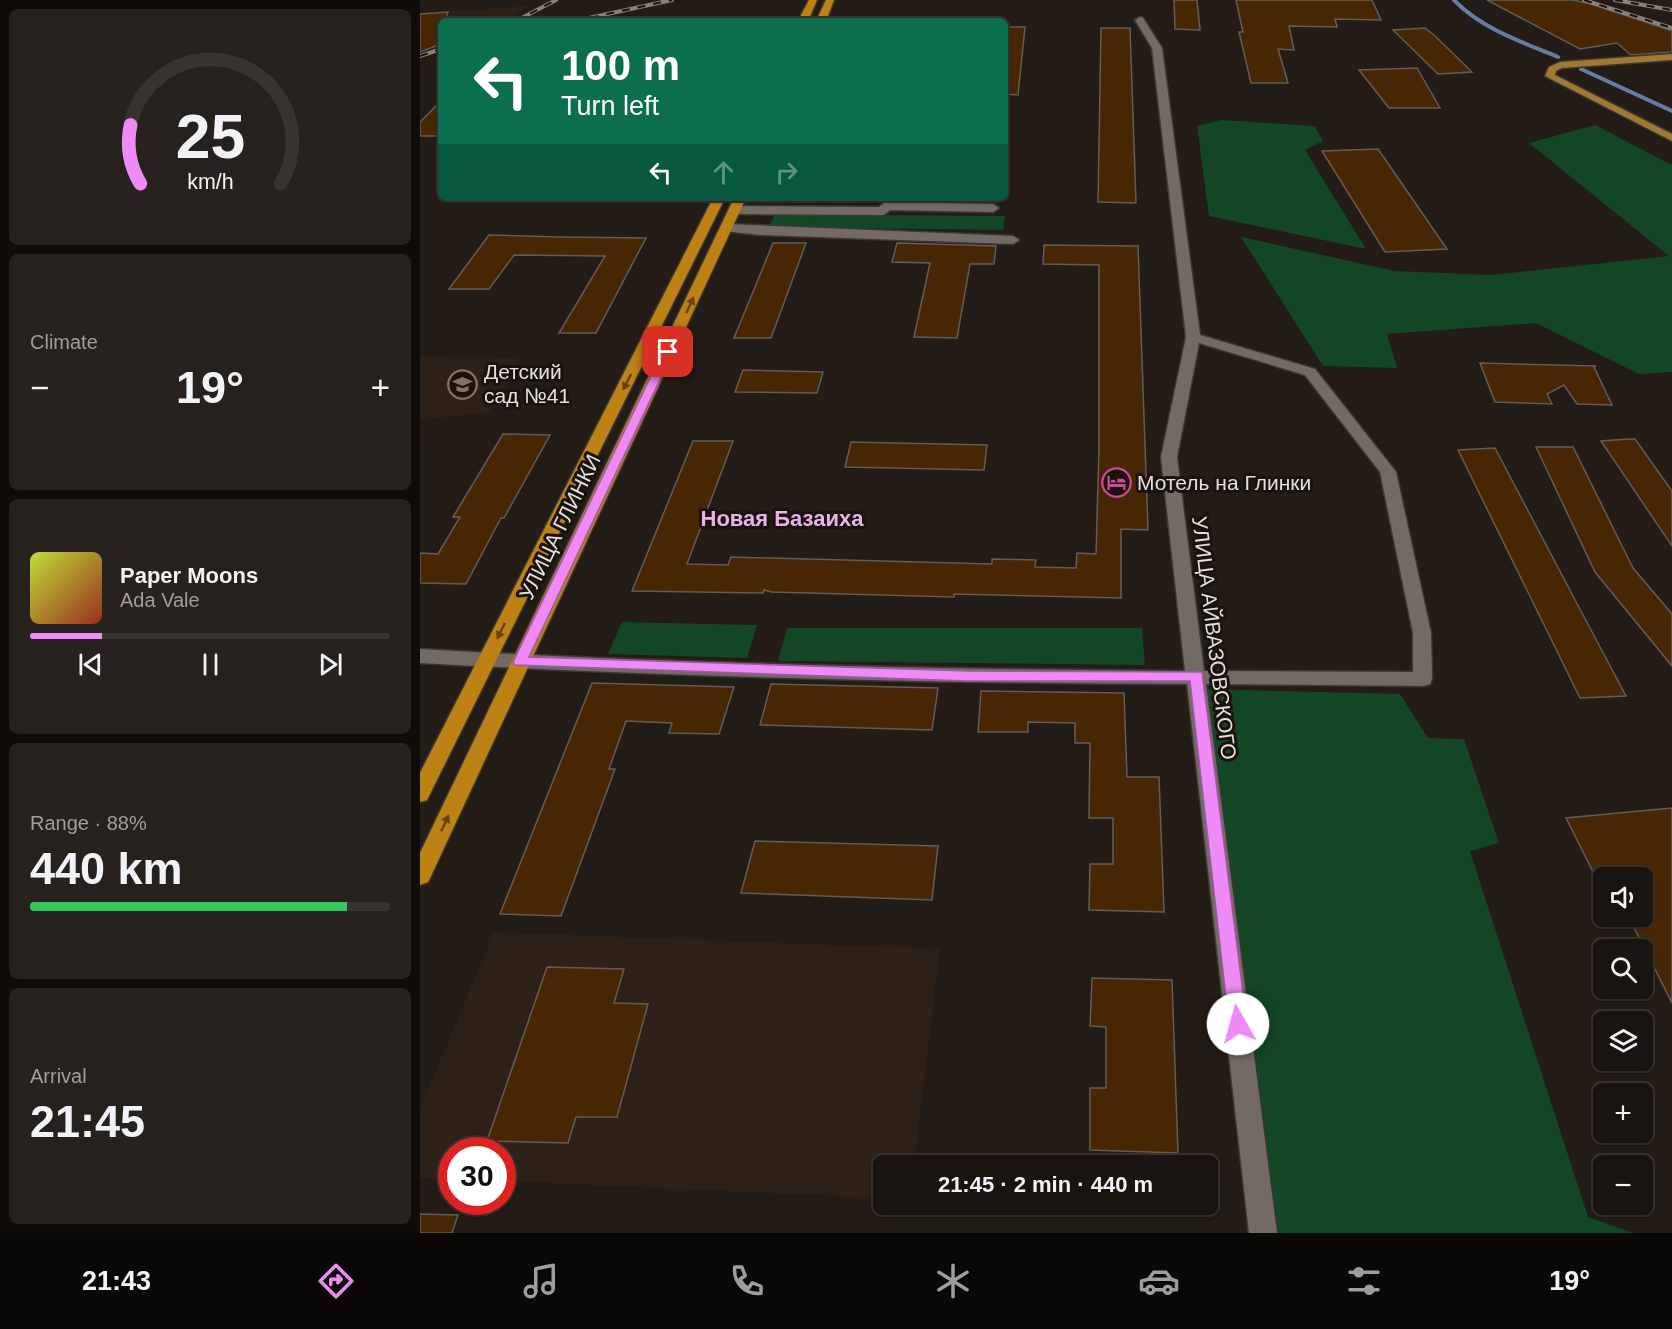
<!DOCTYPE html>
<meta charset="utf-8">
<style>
body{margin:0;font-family:Arial,sans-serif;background:#27211e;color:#f1f3f6;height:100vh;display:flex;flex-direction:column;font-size:22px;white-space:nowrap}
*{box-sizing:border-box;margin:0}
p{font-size:20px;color:#9f9e9f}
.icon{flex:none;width:33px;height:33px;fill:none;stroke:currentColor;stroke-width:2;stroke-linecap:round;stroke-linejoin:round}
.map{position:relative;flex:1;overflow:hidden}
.drawer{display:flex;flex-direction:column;gap:9px;padding:9px;background:#0e0b09;width:420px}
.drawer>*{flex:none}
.hud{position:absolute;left:18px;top:18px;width:570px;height:183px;border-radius:9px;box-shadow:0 2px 4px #0004,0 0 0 2px #383330;background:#0b6e4f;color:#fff;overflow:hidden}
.fabs{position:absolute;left:1173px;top:867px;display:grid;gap:12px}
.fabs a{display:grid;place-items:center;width:60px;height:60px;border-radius:9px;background:#1a1410;box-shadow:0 2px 4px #0004,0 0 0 2px #383330;font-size:30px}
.speed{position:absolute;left:18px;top:1137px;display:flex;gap:12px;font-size:30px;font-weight:700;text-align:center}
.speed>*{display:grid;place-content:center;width:78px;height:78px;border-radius:50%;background:#1a1410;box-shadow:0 2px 4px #0004,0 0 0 2px #383330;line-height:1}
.speed .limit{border:9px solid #d22;background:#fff;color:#111}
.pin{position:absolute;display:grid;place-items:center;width:51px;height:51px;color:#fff;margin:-26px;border-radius:12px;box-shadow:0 3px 9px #0006}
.me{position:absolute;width:66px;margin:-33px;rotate:353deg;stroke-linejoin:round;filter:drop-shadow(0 0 4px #0008)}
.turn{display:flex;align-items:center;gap:21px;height:126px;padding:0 24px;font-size:27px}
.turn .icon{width:78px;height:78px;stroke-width:2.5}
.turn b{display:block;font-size:42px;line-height:51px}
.lanes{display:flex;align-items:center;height:57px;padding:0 24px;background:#0003;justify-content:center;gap:30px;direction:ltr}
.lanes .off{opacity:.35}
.big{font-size:45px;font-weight:700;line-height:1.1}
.drawer .widget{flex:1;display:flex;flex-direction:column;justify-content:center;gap:9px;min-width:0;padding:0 21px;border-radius:9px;background:#27211e}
.drawer .dial{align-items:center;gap:0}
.dial svg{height:156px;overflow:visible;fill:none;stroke:#383330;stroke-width:7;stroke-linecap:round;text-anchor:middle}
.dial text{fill:#f1f3f6;stroke:none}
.song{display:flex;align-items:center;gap:18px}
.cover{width:72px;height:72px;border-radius:9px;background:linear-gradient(135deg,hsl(70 70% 55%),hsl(10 70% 35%))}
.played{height:6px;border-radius:3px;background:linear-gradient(90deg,#ef8bf7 20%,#383330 20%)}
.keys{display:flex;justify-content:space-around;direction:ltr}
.heat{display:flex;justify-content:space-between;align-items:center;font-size:33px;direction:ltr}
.charge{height:9px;border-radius:4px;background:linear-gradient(90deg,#34c759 88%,#383330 0)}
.trip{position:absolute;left:453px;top:1155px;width:345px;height:60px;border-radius:9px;background:#1a1410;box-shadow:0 2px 4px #0004,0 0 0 2px #383330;font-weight:700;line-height:60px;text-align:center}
.menu{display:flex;height:96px;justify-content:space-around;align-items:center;background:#0a0806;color:#9f9e9f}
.menu .icon{width:42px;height:42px}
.menu .selected{color:#ef8bf7}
.menu b{font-size:27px;color:#f1f3f6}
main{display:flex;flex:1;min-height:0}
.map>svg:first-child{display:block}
.built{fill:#2d2117}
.green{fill:#134625}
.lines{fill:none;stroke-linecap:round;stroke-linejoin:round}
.stream{stroke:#657ca8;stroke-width:4}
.building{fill:#472604;stroke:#645c56;stroke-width:1.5}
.minor-casing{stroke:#3b3633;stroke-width:3}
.major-casing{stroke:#3b3633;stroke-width:3}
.highway-casing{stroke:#3b3633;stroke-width:3}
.minor{fill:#726a63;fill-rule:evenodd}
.major{fill:#9f7834;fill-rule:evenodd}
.highway{fill:#bd8215;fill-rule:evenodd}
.rail-casing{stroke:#87817d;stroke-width:4}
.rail{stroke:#19120d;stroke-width:2;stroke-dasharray:8;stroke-linecap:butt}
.oneway{fill:#634411}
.route{fill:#ef8bf7;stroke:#9b5aa1;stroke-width:1.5}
.labels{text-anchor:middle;stroke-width:6;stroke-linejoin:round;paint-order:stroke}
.poi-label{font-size:21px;fill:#e4dfdc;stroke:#19120d;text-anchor:start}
.street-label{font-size:21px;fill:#e4dfdc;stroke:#19120d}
.neighbourhood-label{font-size:22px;font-weight:bold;fill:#e8b1ec;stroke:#19120d}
</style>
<main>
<section class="drawer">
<div class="widget dial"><svg viewBox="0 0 100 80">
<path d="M14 69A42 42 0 1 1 86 69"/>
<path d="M14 69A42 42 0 0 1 9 39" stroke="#ef8bf7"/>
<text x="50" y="56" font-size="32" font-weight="700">25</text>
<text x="50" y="72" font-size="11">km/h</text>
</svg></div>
<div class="widget"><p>Climate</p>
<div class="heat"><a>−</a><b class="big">19°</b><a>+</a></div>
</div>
<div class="widget">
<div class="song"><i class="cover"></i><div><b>Paper Moons</b><p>Ada Vale</p></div></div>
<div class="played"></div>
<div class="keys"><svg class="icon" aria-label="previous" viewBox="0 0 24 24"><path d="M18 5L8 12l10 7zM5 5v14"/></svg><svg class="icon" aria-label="pause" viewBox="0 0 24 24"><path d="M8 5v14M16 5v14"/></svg><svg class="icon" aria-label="next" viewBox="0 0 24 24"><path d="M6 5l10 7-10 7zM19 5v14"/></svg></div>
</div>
<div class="widget"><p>Range · 88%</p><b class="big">440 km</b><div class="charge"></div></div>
<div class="widget"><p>Arrival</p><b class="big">21:45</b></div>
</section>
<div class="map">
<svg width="1252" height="1233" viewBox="0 0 1252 1233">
<rect width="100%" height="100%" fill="#221b16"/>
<g class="built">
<polygon points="111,6 79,21 21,21 21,44 0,52 0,13"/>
<polygon points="0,356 101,357 69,412 0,420"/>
<polygon points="74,932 520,949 494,1165 464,1166 463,1198 83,1181 82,1150 32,1150 31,1179 0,1178 0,1109"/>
</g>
<g class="green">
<polygon points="801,120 895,126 903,141 885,150 946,249 789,216 777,126"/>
<polygon points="1175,125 1252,165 1252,372 1219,374 1116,323 967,334 977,368 903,366 821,237 975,271 1071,275 1249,256 1109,143"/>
<polygon points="355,214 585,216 583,230 349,227"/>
<polygon points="202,622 337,625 327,658 188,654"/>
<polygon points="367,628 722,628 725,665 358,661"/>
<polygon points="787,689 980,694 1008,738 1044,739 1079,843 1050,851 1168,1217 1213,1233 851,1233"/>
</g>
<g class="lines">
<g class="stream">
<path d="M1034,0C1062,29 1102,42 1138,57"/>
<polyline points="1161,69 1252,111"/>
</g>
</g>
<g class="building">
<polygon points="754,0 777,0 780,30 755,29"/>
<polygon points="816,0 952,0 961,20 915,19 917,27 869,26 874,50 858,49 868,83 831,83 819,32 823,32"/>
<polygon points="1067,0 1153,0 1171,4 1252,31 1252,52 1211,55 1197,43 1160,49"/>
<polygon points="28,12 25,21 21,21 21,44 0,52 0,14"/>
<polygon points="585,27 605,27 598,95 585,94"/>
<polygon points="681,28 710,28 716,203 678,202"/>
<polygon points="1005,28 1014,35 1052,72 1018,74 973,30"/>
<polygon points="997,68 1020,108 969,108 939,70"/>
<polygon points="21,101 21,136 0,136 0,122"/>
<polygon points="958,149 1027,249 965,252 902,151"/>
<polygon points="69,235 140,237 226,238 176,333 139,333 185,256 94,255 69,289 29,289"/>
<polygon points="353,243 386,243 351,338 314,338"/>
<polygon points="477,243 576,246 574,264 550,264 537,338 494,337 510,263 472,262"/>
<polygon points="624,245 718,246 728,530 701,529 701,598 534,594 534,597 352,592 344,590 343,593 212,591 273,441 313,441 267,564 308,565 311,557 572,564 572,559 616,560 615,567 656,568 657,553 676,554 679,448 679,265 623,264"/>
<polygon points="1060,363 1176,366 1174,367 1192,405 1157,404 1144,385 1127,394 1132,404 1075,402"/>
<polygon points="323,370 403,372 397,393 315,392"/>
<polygon points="83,434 130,435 84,518 81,518 46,584 0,583 0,553 18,554 40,517 33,517"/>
<polygon points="1209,439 1215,439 1252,491 1252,546 1181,441"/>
<polygon points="431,442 567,445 564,470 425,467"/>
<polygon points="1116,447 1153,447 1213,568 1252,614 1252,666 1175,572"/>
<polygon points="1075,448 1162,613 1206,696 1160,698 1038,450"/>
<polygon points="172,683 314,687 299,734 249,733 252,723 206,721 189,769 195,769 141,916 80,914"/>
<polygon points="351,684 518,688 512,730 340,725"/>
<polygon points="561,691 704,693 707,777 739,777 744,912 669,910 670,864 693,864 693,818 669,818 670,743 655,743 655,723 608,722 608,732 558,732"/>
<polygon points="1252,808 1252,1003 1208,916 1222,916 1222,867 1173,872 1146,818"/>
<polygon points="335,841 518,846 512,900 321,893"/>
<polygon points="127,967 204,969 194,1003 228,1004 197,1117 156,1117 148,1143 67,1141"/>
<polygon points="672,978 752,980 758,1153 670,1150 670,1088 686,1088 686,1027 670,1026"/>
<polygon points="0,1214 38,1215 32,1233 0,1233"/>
</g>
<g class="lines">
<defs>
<g id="minor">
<path d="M720,17L723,18L742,48L780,335L895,369L976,472L1011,633L1012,679L1010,684L1003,686L786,684L857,1233H829L767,684C511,683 255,677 0,663V649C255,664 510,669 765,671L741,457L766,337L732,48L715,20ZM779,343L885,375L960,472L993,633V672L784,671L757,457Z"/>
<polygon points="465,202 573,204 579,208 573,212 470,210 464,215 315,214 309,210 315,206 459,207"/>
<polygon points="307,224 593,236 599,240 593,244 341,235 303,231 303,225"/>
</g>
<polygon id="major" points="1252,54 1252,60 1142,68 1136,71 1135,75 1252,134 1252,141 1125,76 1129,67 1140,62"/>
<g id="highway">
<polygon points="389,0 397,0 388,21 378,21"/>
<polygon points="406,0 414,0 406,21 396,21"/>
<polygon points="293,198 305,198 10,794 7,800 0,802 0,773"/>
<polygon points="314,198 326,198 11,876 8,882 0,885 0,853"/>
</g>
</defs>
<use href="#minor" class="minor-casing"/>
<use href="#major" class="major-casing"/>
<use href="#highway" class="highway-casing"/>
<use href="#minor" class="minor"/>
<use href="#major" class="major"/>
<use href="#highway" class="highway"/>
<defs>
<g id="rail">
<polyline points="1164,0 1252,28"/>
<polyline points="1195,0 1252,10"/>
<polyline points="96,21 136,0"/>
<polyline points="155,21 252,0"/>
<polyline points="0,56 21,49"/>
</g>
</defs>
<use href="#rail" class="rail-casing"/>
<use href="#rail" class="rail"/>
</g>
<defs><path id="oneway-solid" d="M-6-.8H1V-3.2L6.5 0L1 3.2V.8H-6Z" transform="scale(1.5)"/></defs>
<g class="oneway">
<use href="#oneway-solid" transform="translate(270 305) rotate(-65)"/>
<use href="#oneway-solid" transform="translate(207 382) rotate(117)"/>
<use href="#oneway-solid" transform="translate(81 631) rotate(116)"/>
<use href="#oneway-solid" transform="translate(25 823) rotate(-65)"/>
</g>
<polygon class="route" points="244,349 252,349 253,352 109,657 548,671 782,672 827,1024 825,1030 818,1032 812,1030 809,1024 770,681 548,681 95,665 93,662"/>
<defs>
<symbol id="school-ring" viewBox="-11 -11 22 22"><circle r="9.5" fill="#19120d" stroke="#8d6e63" stroke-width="1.5"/><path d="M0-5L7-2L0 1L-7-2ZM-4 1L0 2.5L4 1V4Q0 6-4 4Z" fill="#8d6e63"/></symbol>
<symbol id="hotel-ring" viewBox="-11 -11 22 22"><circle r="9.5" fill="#19120d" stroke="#d1479c" stroke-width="1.5"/><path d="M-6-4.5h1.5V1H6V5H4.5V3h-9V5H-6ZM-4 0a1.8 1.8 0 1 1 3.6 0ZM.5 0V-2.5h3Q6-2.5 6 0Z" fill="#d1479c"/></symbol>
</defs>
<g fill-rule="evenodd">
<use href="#school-ring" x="26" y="368" width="33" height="33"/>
<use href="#hotel-ring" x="680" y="466" width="33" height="33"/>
</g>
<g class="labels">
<g class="poi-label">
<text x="64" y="379">Детский<tspan x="64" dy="24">сад №41</tspan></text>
<text x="717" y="490">Мотель на Глинки</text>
</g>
<g class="street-label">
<text transform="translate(140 527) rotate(-64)" y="7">УЛИЦА ГЛИНКИ</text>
<text transform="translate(794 638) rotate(83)" y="7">УЛИЦА АЙВАЗОВСКОГО</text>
</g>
<g class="neighbourhood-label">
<text x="362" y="526">Новая Базаиха</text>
</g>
</g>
</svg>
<div class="fabs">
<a><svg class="icon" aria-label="sound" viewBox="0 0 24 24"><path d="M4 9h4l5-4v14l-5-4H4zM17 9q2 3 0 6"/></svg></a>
<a><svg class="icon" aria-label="search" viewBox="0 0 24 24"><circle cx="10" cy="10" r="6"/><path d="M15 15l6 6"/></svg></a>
<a><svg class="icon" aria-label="layers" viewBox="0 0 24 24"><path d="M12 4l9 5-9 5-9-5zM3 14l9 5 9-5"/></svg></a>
<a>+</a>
<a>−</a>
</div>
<div class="speed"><div class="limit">30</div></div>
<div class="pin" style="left:248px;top:352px;background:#d93025"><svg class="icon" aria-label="arrive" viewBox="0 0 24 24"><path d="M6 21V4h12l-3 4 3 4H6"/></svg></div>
<svg class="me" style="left:818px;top:1024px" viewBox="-20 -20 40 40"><circle r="19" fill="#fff"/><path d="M0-13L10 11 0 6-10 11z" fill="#ef8bf7"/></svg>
<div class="trip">21:45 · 2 min · 440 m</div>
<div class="hud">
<div class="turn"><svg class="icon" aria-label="left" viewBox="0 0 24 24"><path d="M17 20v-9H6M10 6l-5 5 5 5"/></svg><div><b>100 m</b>Turn left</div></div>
<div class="lanes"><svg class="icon" aria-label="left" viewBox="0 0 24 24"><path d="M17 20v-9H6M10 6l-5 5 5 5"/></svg><svg class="icon off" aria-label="ahead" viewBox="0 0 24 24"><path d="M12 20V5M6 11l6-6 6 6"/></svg><svg class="icon off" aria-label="right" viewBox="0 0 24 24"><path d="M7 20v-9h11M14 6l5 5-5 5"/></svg></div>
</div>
</div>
</main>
<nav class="menu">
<b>21:43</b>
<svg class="icon selected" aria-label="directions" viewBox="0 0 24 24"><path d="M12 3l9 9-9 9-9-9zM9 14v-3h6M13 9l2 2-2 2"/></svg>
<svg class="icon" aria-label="music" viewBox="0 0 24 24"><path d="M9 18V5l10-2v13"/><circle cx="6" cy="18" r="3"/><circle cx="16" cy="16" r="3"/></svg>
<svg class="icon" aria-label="phone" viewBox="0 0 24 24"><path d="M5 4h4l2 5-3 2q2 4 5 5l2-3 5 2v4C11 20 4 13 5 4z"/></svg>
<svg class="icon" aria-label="climate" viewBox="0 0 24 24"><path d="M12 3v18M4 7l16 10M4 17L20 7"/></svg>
<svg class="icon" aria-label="car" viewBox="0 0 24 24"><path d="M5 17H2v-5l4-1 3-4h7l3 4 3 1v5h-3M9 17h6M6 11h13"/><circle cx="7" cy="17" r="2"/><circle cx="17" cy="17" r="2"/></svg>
<svg class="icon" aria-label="filters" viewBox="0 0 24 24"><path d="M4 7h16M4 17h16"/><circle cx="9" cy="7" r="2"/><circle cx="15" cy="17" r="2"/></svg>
<b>19°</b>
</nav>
